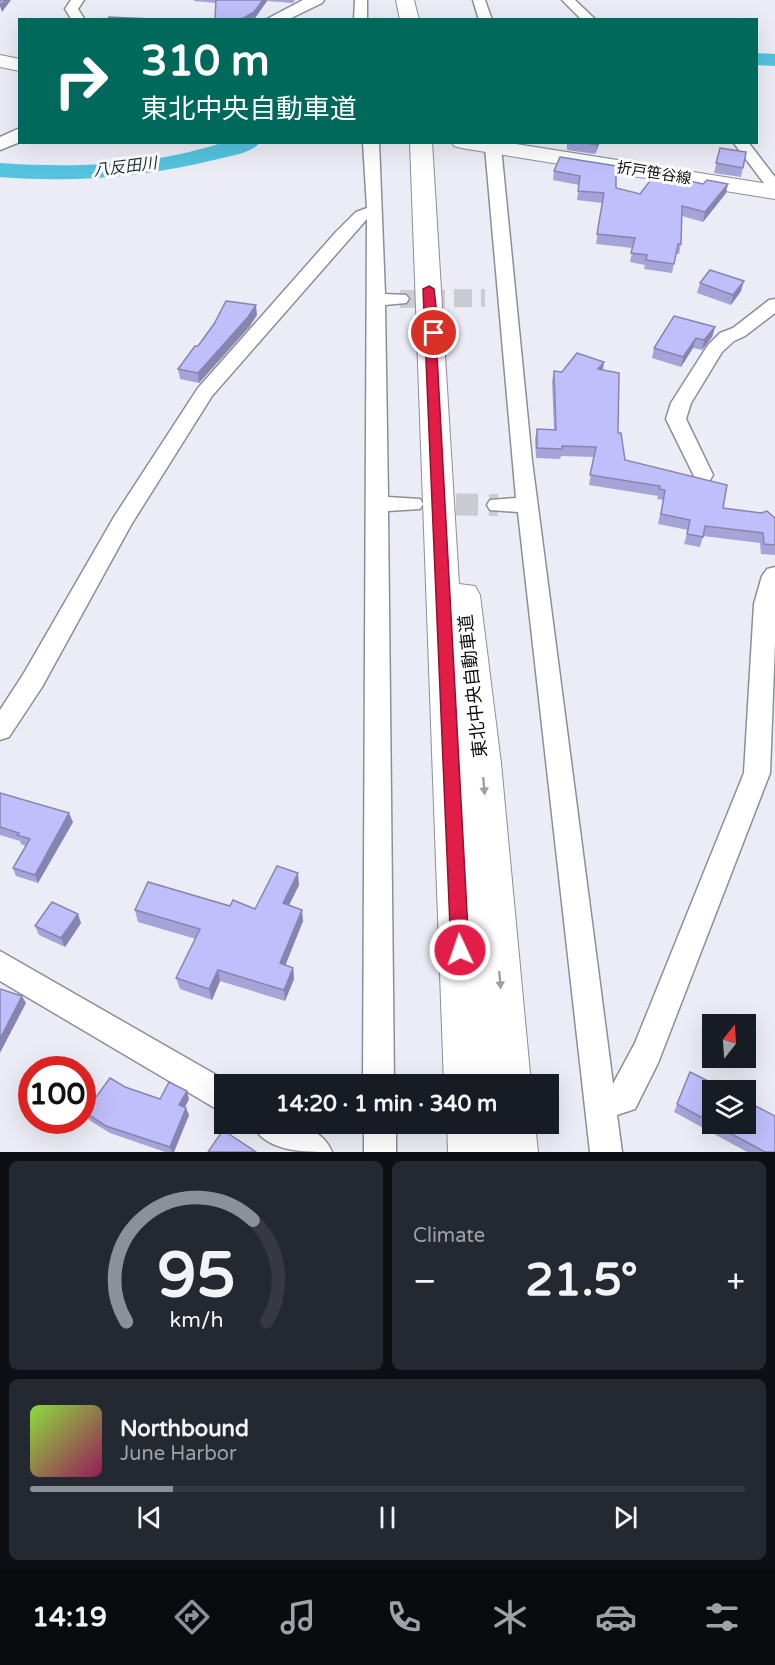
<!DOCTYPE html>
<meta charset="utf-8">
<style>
body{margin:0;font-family:"Varela Round","Noto Sans JP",sans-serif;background:#242831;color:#f1f3f6;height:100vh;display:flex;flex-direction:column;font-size:22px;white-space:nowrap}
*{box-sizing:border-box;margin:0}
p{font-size:20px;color:#9ea1a6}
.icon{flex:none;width:33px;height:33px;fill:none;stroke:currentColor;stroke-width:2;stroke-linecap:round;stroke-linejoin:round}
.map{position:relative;height:1152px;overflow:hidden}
.panel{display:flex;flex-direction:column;gap:9px;padding:9px;background:#0d0f14;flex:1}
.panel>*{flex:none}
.top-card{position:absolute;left:18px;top:18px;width:740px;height:126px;border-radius:0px;box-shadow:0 6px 24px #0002;background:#00695c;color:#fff;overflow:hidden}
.needle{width:39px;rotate:17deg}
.tools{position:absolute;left:702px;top:1014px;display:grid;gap:12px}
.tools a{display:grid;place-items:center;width:54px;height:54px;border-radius:0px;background:#171b24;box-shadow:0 6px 24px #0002;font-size:30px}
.speed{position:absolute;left:18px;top:1056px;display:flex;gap:12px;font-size:30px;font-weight:700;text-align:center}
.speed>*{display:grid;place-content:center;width:78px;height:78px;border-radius:50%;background:#171b24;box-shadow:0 6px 24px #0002;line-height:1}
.speed .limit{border:9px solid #d22;background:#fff;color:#111}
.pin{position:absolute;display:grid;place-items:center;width:51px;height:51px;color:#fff;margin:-26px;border:3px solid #fff;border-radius:50%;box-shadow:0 2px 6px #0007}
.me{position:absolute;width:66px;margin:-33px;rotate:357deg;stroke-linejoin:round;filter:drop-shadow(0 0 4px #0008)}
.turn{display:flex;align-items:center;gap:21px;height:126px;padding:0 24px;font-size:27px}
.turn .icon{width:78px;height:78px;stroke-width:2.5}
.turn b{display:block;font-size:42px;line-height:51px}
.big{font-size:45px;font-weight:800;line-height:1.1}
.panel .card{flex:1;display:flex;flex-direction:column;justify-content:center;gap:9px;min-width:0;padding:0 21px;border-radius:9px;background:#242831}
.panel .dial{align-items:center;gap:0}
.dial svg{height:156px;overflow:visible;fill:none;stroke:#363941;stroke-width:7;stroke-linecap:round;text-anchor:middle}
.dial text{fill:#f1f3f6;stroke:none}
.song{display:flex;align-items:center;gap:18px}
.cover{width:72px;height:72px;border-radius:9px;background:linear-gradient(135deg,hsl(90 70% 55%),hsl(330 70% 35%))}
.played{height:6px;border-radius:3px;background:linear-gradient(90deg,#8c9099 20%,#363941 20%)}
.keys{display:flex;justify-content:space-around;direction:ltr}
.heat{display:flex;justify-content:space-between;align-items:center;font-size:33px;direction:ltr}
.panel .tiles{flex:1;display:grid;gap:9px;grid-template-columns:1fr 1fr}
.card:last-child{grid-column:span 2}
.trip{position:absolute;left:214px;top:1074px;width:345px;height:60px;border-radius:0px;background:#171b24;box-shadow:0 6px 24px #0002;font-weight:800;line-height:60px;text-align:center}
.dock{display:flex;height:96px;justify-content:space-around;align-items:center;background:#090b0e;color:#9ea1a6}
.dock .icon{width:42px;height:42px}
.dock .current{color:#8c9099}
.dock b{font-size:27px;color:#f1f3f6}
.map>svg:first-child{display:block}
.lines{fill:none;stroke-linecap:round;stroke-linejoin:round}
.river{fill:#55c3de;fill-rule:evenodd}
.minor-tunnel-far1{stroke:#cbcbd4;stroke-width:18;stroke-dasharray:18 9;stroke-linecap:butt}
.minor-tunnel{stroke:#cbcbd4;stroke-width:22;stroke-dasharray:22 11;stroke-linecap:butt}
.minor-casing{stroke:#8e8e97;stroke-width:3}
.tertiary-casing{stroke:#8e8e97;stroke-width:3}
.secondary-casing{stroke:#8e8e97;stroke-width:2}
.motorway-casing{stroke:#8e8e97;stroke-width:2}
.minor{fill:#fff;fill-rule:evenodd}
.tertiary{fill:#fff;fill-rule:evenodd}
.secondary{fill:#fff;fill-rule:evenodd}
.motorway{fill:#fff;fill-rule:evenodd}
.wall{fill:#a5a3d8}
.shaded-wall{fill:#8685b0}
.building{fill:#c0befb;stroke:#8685b0;stroke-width:1.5}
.oneway{fill:#9f9fa0}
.route{fill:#e11d48;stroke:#92132f;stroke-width:1.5}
.labels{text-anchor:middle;stroke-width:6;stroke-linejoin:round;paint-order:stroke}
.far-street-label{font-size:15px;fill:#0f0f12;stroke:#fff}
.far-water-label{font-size:16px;font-style:italic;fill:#1c3035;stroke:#fff}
.street-label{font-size:18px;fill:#0f0f12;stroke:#fff}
</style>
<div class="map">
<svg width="775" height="1152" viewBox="0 0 775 1152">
<rect width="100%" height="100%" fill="#ececf6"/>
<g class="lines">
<g class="river">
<polygon points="756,53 775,54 775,66 756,65"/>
<path d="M224,142H260C253,153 230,156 218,159C147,177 74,183 0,177V163C74,168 154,166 224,142Z"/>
</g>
<polyline class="minor-tunnel-far1" points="400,299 485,298"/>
<polyline class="minor-tunnel" points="423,504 498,505"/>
<defs>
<g id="minor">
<polygon points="71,0 84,0 78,9 85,20 72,20 65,9"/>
<polygon points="355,0 367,0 367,20 354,20"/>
<polygon points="473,0 485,0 492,20 479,20"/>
<polygon points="562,0 575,0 596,20 582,20"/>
<polygon points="363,142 379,142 385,294 406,295 409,299 406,303 385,305 388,497 420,499 423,504 420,509 388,511 394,1084 363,1084 367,219 212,396 131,525 42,687 9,737 0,740 0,710 24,673 114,517 198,388 335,233 356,212 367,208"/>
<polygon points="493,142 501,147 532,461 613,1084 635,1043 744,773 754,604 762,576 767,569 775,567 775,642 770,773 658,1063 635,1109 617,1115 622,1152 590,1152 518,512 490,510 487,505 490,500 516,498 485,147"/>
<polygon points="733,142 748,142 775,177 775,192 769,190"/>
<polygon points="775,299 775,313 745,336 734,341 722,352 691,403 686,419 713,475 710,480 703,482 696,480 666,419 671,403 708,345 720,333 733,328 769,300"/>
<polygon points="0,951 232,1084 225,1084 225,1114 0,981"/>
<path d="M252,1124C280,1121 320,1122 332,1152C303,1152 265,1152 252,1124Z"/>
<rect x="364" y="1124" width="32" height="28"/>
</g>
<g id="tertiary">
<polygon points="303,0 324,0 322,3 287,20 265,20"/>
<polygon points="20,128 20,142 0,150 0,137"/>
</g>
<g id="secondary">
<polygon points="0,55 20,59 20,71 0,67"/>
<polygon points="451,142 504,142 775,185 775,199 461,148 454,146"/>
</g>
<g id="motorway">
<polygon points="396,0 414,0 419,20 400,20"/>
<polygon points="410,142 432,142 459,584 475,586 480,595 501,763 531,1084 444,1084"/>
<polygon points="447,1124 535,1124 538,1152 448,1152"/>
</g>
</defs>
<use href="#minor" class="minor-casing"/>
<use href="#tertiary" class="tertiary-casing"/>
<use href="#secondary" class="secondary-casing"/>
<use href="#motorway" class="motorway-casing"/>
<use href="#minor" class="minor"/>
<use href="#tertiary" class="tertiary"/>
<use href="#secondary" class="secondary"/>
<use href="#motorway" class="motorway"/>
</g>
<g class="wall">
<polygon points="194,0 295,0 293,3 267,1 255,18 216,3 194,1"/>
<polygon points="567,142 600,142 595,154 567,150"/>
<polygon points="720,148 746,152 741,177 714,173"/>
<polygon points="560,157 616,188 640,194 726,193 703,222 682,216 681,244 679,254 676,254 672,273 644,269 645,265 630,262 633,248 596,244 602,203 577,200 579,185 553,180 554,171"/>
<polygon points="700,283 741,291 731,305 697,293"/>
<polygon points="257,315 249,327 199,383 180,379 178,369 198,346"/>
<polygon points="715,327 712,337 702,350 693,348 681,367 652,358 654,348"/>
<polygon points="604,362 603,370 625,460 723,508 775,518 775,555 761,554 760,543 703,536 700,547 684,544 688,530 658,524 663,500 657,499 658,496 589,485 594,457 561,456 560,459 536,458 535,439 537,429 554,430 552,381 554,371 562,372"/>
<polygon points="0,793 73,822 38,883 16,876 13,868 26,846 21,844 20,841 0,835"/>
<polygon points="299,885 289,905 303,921 285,965 293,968 294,979 285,1001 220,981 212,1000 180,989 176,978 196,939 138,922 135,910 255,909"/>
<polygon points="81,923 65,947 39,935 35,926"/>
<polygon points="690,1072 775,1152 747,1152 674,1112"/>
<polygon points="125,1087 160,1099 189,1099 185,1107 189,1115 174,1152 165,1152 110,1133 89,1120 85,1112"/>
</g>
<g class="shaded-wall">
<polygon points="5,0 11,0 2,12 0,6"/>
<polygon points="263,0 266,0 267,1 255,18 253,20 240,20"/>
<polygon points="598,142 600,142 595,154 597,145"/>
<polygon points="728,184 726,193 703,222 705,212"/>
<polygon points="744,281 741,291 731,305 733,295"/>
<polygon points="256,305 257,315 249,327 199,383 198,373"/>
<polygon points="715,327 712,337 702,350 704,340"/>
<polygon points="696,338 693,348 681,367 683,357"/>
<polygon points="604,362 602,372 598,369"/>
<polygon points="69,813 73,822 38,883 35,875"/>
<polygon points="298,873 299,885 284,915 283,903"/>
<polygon points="302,910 303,921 282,974 280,963"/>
<polygon points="78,914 81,923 65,947 61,938"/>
<polygon points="293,968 294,979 285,1001 284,990"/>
<polygon points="218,970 220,981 212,1000 209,989"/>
<polygon points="22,996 26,1003 0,1053 0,1039"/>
<polygon points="187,1091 189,1099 182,1113 179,1105"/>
<polygon points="186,1108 189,1115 174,1152 172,1152 170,1147"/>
</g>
<g class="building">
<polygon points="0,0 5,0 0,6"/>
<polygon points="216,0 263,0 254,12 240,20 215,20"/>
<polygon points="109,17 151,19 151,20 108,20"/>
<polygon points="579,142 598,142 597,145"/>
<polygon points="720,148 746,152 743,168 716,163"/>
<polygon points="560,157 616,166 616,188 640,194 656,173 703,184 707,180 728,184 705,212 682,206 681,244 678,244 674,264 646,260 647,255 631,253 635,238 597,234 604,193 578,191 580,176 554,171"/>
<polygon points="710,270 744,281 733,295 700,283"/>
<polygon points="226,301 256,305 248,317 198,373 178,369 195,346 198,346 214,324"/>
<polygon points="674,316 715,327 704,340 696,338 683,357 654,348"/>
<polygon points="577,353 604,362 598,369 619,373 618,433 621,433 625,460 727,485 723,508 761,513 767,511 775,518 775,545 764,544 763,533 705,526 703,537 687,534 690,520 661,514 665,490 659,489 660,486 590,475 596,447 562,446 562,449 537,448 537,429 556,430 554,371 562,372"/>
<polygon points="0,793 69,813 35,875 13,868 30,839 17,835 19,833 0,827"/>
<polygon points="277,866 298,873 283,903 302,910 280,963 293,968 284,990 218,970 209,989 176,978 200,929 135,910 148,882 230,906 233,900 255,909"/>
<polygon points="52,902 78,914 61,938 35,926"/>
<polygon points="0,989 22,996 0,1039"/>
<polygon points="690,1072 726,1090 712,1090 712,1123 677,1104"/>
<polygon points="110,1078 125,1087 160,1099 169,1082 187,1091 179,1105 186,1108 170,1147 106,1126 85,1112"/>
<polygon points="746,1101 775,1116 775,1152 765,1152 713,1124 746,1124"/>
<polygon points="223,1130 256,1152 208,1152"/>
</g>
<defs><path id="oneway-solid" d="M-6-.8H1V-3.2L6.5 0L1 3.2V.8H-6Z" transform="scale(1.5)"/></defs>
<g class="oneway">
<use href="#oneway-solid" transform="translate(484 786) rotate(85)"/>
<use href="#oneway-solid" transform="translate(500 980) rotate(85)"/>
</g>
<polygon class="route" points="429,286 434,289 439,333 436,336 469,950 466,956 460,958 454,956 451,950 423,289"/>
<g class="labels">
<g class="far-street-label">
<text transform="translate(654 173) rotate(9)" y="5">折戸笹谷線</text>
</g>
<g class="far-water-label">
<text transform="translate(125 166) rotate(-7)" y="6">八反田川</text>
</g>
<g class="street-label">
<text transform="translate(473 686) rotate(-96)" y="6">東北中央自動車道</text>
</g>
</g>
</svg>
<div class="tools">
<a><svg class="needle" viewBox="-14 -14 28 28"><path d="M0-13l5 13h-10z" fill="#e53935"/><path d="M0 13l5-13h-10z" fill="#9ea1a6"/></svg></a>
<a><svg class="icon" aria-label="layers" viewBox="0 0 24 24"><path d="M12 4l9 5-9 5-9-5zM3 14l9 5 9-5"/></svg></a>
</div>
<div class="speed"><div class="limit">100</div></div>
<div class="pin" style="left:434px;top:333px;background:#d93025"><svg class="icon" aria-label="arrive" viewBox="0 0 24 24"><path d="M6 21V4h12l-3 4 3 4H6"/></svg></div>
<svg class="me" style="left:460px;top:950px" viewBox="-20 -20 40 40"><circle r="17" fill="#e11d48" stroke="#fff" stroke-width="3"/><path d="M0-11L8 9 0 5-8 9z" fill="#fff"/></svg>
<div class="trip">14:20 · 1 min · 340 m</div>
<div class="top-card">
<div class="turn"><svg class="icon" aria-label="right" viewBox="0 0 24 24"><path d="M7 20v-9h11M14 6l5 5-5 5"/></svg><div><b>310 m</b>東北中央自動車道</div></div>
</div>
</div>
<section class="panel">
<div class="tiles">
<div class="card dial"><svg viewBox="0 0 100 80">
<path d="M14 69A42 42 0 1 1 86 69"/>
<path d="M14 69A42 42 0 0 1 79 17" stroke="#8c9099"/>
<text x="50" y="56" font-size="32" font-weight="700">95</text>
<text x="50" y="72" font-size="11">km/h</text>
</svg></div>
<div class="card"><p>Climate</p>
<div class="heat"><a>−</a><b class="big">21.5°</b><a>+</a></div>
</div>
<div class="card">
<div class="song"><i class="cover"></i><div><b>Northbound</b><p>June Harbor</p></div></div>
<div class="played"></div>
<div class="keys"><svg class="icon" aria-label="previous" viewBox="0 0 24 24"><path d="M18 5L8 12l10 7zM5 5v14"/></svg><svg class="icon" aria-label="pause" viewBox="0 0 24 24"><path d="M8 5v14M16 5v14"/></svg><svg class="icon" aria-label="next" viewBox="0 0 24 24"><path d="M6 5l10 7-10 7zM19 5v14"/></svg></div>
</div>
</div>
</section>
<nav class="dock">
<b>14:19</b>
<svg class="icon current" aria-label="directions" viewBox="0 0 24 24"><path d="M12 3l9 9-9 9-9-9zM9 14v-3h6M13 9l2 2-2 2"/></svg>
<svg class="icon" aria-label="music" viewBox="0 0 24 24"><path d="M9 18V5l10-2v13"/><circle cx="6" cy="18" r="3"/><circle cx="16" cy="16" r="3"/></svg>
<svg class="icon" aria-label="phone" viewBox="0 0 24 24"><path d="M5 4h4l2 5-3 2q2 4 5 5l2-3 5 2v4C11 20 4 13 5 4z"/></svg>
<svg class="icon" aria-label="climate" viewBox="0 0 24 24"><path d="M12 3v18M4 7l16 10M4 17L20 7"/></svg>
<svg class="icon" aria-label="car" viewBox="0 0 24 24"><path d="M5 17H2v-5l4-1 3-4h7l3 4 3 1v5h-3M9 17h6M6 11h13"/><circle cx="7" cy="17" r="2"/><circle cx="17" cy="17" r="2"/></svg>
<svg class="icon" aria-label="filters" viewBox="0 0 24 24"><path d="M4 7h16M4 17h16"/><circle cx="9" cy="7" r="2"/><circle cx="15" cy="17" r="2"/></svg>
</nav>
